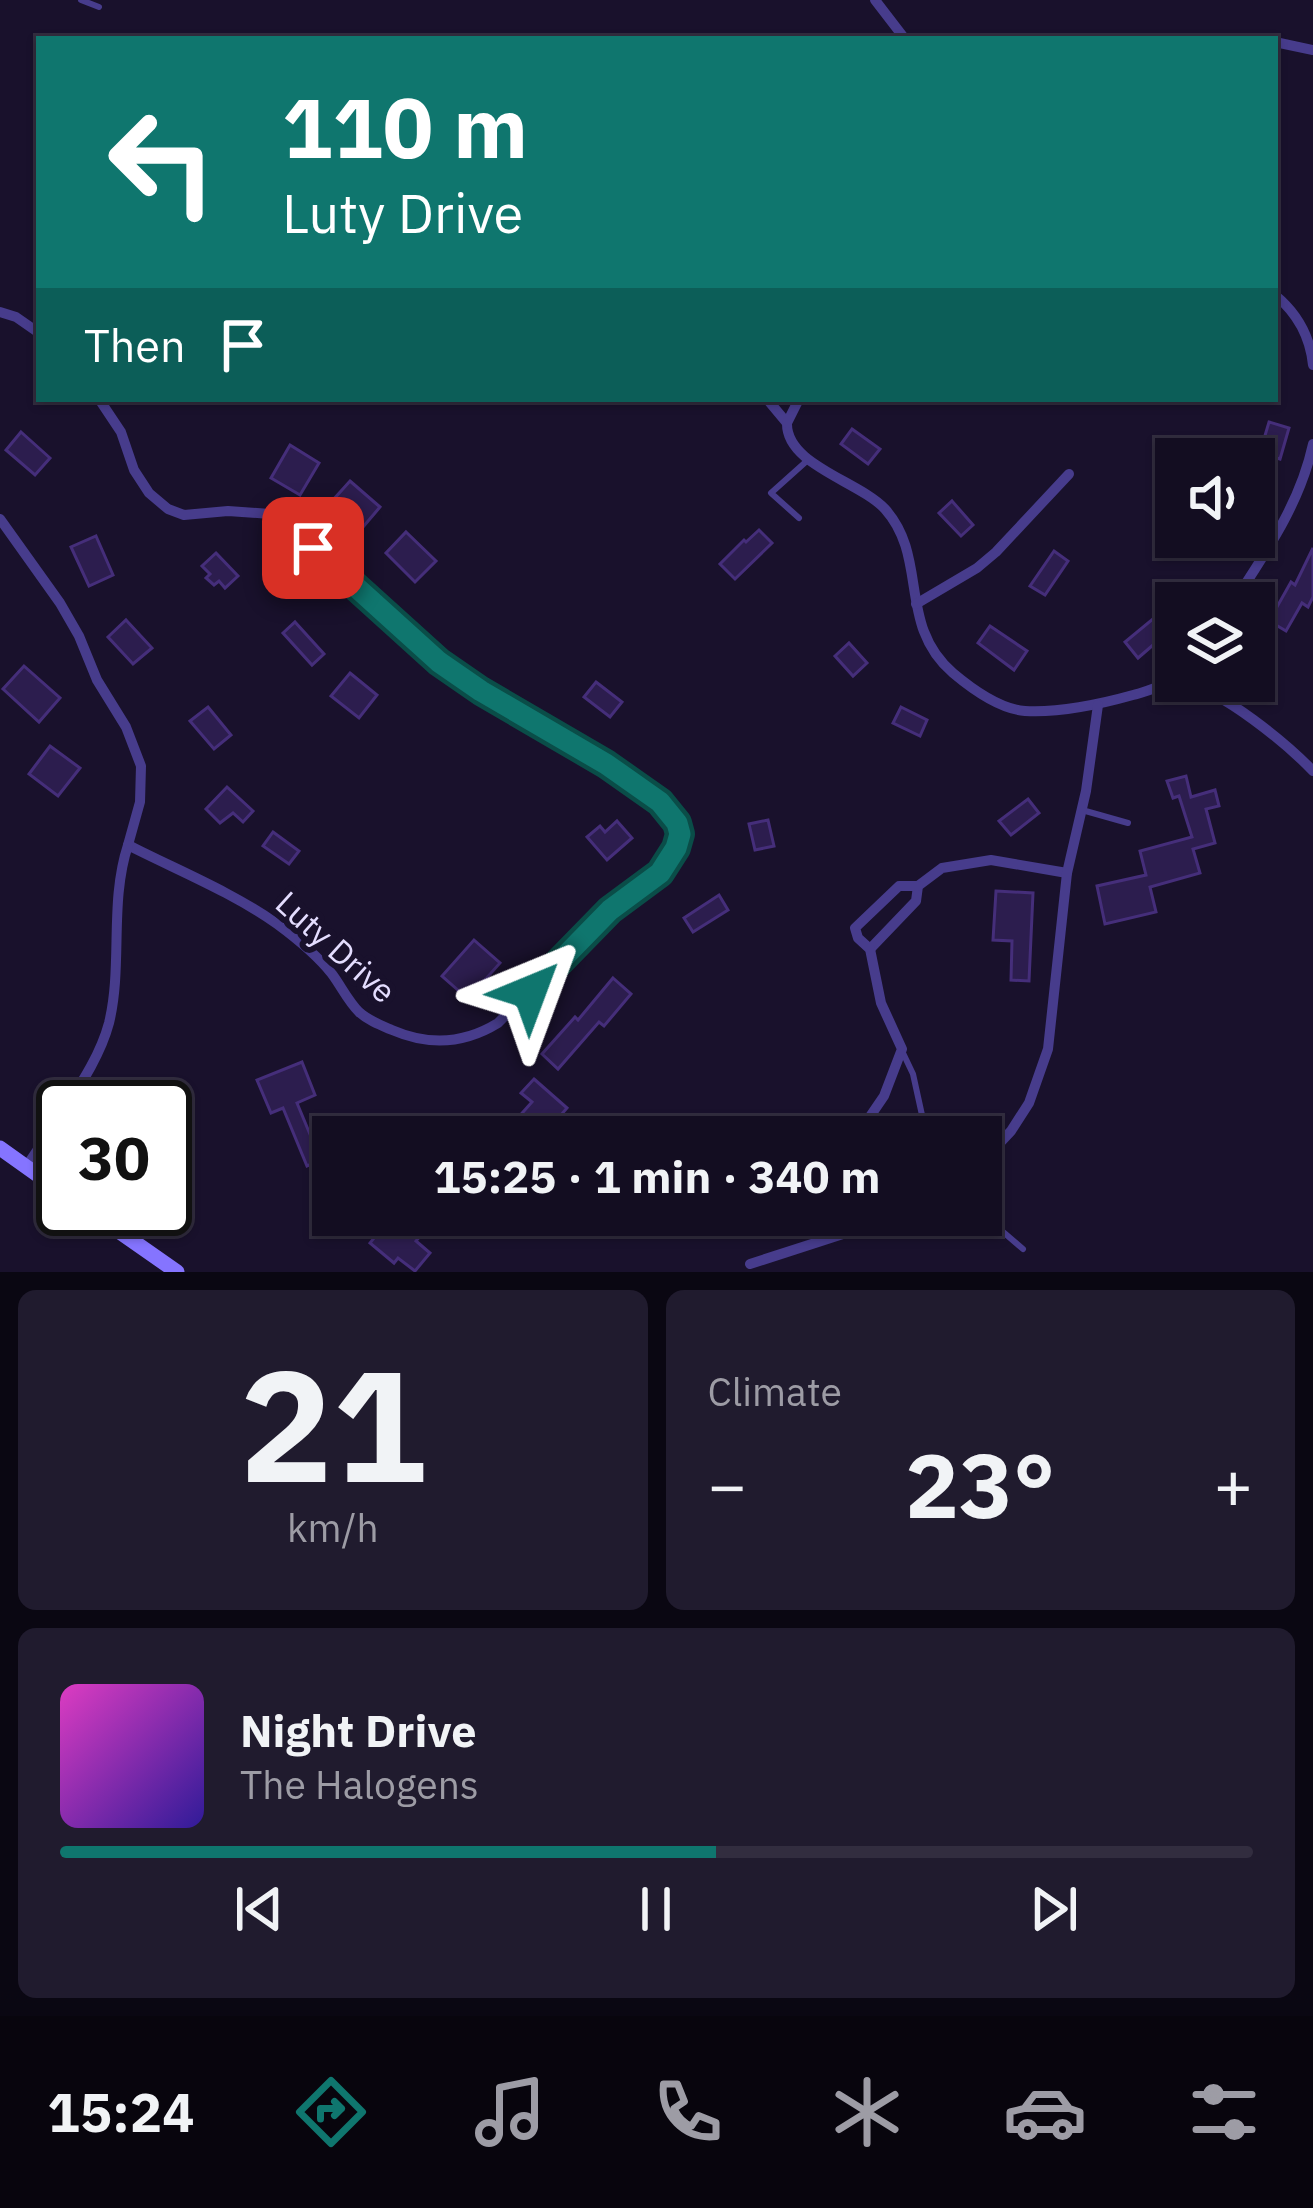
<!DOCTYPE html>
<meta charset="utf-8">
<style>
body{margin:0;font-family:"IBM Plex Sans",sans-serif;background:#201b2e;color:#f1f3f6;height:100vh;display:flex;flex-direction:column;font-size:45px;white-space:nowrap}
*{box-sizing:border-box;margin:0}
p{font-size:39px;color:#9d9ca5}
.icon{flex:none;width:66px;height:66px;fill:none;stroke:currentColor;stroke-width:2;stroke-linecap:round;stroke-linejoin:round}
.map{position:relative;height:1272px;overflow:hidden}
.side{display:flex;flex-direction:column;gap:18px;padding:18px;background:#0a0712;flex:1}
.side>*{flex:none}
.guide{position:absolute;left:36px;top:36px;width:1242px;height:366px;border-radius:0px;box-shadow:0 3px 9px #0004,0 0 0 3px #322d3f;background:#0f766e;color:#fff;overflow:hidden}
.buttons{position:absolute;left:1155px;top:438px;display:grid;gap:24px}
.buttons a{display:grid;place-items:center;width:120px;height:120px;border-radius:0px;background:#130d21;box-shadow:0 3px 9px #0004,0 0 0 3px #322d3f;font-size:60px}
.speed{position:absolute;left:36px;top:1080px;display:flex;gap:24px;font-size:60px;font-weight:700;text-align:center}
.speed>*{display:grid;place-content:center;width:156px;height:156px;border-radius:50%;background:#130d21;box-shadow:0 3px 9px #0004,0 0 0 3px #322d3f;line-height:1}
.speed .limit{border:6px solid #111;border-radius:18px;background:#fff;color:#111}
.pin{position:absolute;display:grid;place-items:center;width:102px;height:102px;color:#fff;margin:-51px;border-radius:24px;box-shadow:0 6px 18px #0006}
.me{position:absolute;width:132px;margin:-66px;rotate:44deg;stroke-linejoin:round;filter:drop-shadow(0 0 9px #0008)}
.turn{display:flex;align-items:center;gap:42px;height:252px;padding:0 48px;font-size:54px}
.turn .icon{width:156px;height:156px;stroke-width:2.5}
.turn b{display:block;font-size:84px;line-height:102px}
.then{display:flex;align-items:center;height:114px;padding:0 48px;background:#0003;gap:24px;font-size:45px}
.big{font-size:90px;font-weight:800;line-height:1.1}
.side .widget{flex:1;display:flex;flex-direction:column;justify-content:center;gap:18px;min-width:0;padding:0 42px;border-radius:18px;background:#201b2e}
.side .dial{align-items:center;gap:0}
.dial b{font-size:156px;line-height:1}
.song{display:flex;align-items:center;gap:36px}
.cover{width:144px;height:144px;border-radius:18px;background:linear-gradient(135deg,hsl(310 70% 55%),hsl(250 70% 35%))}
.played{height:12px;border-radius:6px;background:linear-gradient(90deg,#0f766e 55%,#322d3f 55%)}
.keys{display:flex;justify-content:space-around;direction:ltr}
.heat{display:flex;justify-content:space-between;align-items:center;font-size:66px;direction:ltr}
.side .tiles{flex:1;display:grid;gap:18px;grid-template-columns:1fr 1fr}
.widget:last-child{grid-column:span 2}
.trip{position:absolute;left:312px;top:1116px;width:690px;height:120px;border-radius:0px;background:#130d21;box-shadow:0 3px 9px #0004,0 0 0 3px #322d3f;font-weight:800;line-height:120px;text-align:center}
.tab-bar{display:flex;height:192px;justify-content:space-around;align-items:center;background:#08050d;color:#9d9ca5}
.tab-bar .icon{width:84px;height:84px}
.tab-bar .on{color:#0f766e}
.tab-bar b{font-size:54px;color:#f1f3f6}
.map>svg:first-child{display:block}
.building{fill:#2c1d4e;stroke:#452e7a;stroke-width:3}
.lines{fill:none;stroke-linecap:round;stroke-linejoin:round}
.lane{stroke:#473c8c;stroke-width:6}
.street{stroke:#473c8c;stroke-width:10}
.secondary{stroke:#8574ff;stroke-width:15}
.route-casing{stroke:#0a4d48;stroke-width:30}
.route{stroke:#0f766e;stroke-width:21}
.labels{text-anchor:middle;stroke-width:12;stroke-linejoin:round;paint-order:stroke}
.street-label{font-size:33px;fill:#e4ddff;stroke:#19112c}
</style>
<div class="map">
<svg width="1313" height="1272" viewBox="0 0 1313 1272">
<rect width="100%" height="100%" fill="#19112c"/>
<g class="building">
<polygon points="1269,422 1289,428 1280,459 1254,451 1259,437 1264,439"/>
<polygon points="852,429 880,449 868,464 841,444"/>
<polygon points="21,432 50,458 35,475 6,450"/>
<polygon points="290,445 319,463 300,495 271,478"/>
<polygon points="350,481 380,507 363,527 333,500"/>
<polygon points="952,501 973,525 961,536 939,513"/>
<polygon points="759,530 772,543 735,579 720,564 744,540 746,542"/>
<polygon points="406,532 436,561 415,582 386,553"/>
<polygon points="96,536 113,575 89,586 71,547"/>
<polygon points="1313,548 1313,597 1308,607 1302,603 1286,631 1269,621 1291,582 1295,585"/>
<polygon points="1054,551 1068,561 1045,595 1030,586"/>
<polygon points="216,553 238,576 225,588 219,581 214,585 206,578 210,574 202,566"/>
<polygon points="1154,618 1167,633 1138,658 1125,642"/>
<polygon points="126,620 152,648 133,664 108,637"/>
<polygon points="295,622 324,654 312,665 283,633"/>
<polygon points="990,626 1027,651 1014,670 978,643"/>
<polygon points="849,643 867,663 853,676 835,656"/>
<polygon points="24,666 60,698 39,722 3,689"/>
<polygon points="350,673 377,695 359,718 331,696"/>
<polygon points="596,682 622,702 610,717 584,697"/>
<polygon points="208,707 231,735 214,749 190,721"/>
<polygon points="901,707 927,720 920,736 893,723"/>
<polygon points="50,746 80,768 58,796 29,774"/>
<polygon points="1186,776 1191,797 1215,790 1219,806 1206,809 1215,843 1193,849 1200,873 1150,887 1156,912 1105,924 1097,886 1146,875 1140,851 1192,837 1179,796 1173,798 1167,781"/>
<polygon points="227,787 253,811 243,822 233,813 220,823 206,809"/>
<polygon points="1028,799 1039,813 1011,835 999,821"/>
<polygon points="768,820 774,846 755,850 749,824"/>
<polygon points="617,821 632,838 607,860 587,837 600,826 605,832"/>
<polygon points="273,832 299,851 289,864 263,846"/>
<polygon points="996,891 1033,893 1029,981 1011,980 1012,941 993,940"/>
<polygon points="719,895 728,910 693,932 684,918"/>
<polygon points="474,940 500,963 468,999 442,976"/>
<polygon points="613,978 631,994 604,1026 599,1022 558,1069 542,1054 575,1017 578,1020"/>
<polygon points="302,1062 315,1095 297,1103 312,1139 317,1137 326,1158 307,1166 283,1108 271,1113 257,1080"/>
<polygon points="534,1079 567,1108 542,1137 535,1137 516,1120 532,1102 521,1093"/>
<polygon points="377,1215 409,1215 426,1229 416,1241 430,1253 415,1271 398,1258 394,1263 370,1243 386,1223"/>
</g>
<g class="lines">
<g class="lane">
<polyline points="81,0 99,7"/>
<polyline points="799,518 771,493 809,459"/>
<polyline points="1082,810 1128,823"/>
<polyline points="903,1053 913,1074 922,1115"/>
<polyline points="981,1187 1002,1231 1023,1249"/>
<polyline points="940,1215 948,1233"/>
</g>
<g class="street">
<polyline points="875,0 905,39"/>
<polyline points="1275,42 1313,50"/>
<path d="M1275,295C1297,313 1310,336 1313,365"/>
<polyline points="0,312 16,317 39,333"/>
<path d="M767,399L787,423C786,465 859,481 885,509C929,558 897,625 953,673C972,689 999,709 1025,711C1057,713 1101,704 1133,695C1149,691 1169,681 1186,684C1222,690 1287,744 1313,771"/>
<polyline points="787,423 799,399"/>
<path d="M0,519L60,603L79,636L97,680L126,727L141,766L140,802L128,845C177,870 232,892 277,924C296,938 317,955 332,974C341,986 348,1001 359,1012C369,1021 380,1025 392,1030C429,1046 464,1044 498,1023L610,910L660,873L676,848L680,834L677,823L660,802L606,764L480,691L439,662L313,548L270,514L228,511L184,515L168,509L149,493L134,470L121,432L99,399"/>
<path d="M1233,603C1266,552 1300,504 1313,444"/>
<polyline points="916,604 977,568 996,552 1069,474"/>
<polyline points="870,949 916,901 918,886 942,868 991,860 1067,873"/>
<path d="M66,1107C83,1081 101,1053 109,1023C123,965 109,903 128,845"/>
<polyline points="856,1137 884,1096 902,1049 881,1003 870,949 858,938 855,928 899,886 918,886"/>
<polyline points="981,1163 1011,1131 1029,1103 1048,1049 1067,873 1086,791 1098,705"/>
<polyline points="26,1167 63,1112"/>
<polyline points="750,1264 846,1233 891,1215"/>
</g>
<g class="secondary">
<polyline points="0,1148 63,1193"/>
<polyline points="87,1209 177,1272"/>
</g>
</g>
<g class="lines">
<defs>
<polyline id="route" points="313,548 439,662 481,691 606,764 660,802 677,823 680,834 676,848 660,873 610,910 530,992"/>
</defs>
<use href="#route" class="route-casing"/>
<use href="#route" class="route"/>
</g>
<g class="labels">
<g class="street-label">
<text transform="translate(336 947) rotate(42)" y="12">Luty Drive</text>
</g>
</g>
</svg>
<div class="buttons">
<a><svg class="icon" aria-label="sound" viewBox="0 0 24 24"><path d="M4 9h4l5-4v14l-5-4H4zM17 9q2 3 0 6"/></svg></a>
<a><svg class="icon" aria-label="layers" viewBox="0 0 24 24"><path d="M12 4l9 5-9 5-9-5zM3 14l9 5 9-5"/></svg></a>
</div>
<div class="speed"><div class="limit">30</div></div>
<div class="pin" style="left:313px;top:548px;background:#d93025"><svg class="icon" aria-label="arrive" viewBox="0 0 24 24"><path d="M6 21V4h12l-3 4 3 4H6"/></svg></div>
<svg class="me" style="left:530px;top:992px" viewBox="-20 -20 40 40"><path d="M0-17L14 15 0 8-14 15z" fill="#0f766e" stroke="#fff" stroke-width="4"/></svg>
<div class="trip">15:25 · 1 min · 340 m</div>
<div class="guide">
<div class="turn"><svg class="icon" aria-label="left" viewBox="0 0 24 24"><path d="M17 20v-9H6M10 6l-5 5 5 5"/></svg><div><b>110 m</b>Luty Drive</div></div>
<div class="then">Then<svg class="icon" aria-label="arrive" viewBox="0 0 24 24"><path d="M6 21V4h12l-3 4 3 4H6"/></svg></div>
</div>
</div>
<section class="side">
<div class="tiles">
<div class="widget dial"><b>21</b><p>km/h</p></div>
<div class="widget"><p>Climate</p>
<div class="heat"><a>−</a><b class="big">23°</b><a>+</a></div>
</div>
<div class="widget">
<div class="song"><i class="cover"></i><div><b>Night Drive</b><p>The Halogens</p></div></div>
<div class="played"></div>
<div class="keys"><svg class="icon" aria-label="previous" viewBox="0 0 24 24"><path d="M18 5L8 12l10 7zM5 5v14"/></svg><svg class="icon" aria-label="pause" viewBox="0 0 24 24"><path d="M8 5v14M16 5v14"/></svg><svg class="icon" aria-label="next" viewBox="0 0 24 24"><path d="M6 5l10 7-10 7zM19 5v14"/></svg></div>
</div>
</div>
</section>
<nav class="tab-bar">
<b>15:24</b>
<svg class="icon on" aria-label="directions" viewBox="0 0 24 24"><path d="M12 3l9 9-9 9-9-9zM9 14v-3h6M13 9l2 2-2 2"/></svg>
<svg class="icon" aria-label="music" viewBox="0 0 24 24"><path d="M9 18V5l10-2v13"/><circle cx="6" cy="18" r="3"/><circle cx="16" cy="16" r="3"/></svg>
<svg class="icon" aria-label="phone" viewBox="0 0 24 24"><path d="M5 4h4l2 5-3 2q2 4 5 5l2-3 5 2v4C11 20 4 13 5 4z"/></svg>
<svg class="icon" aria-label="climate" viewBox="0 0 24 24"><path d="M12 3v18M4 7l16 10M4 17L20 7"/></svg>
<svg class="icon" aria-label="car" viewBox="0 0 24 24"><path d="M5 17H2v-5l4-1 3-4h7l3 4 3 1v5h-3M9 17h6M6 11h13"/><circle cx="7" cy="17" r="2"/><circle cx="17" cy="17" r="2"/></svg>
<svg class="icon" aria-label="filters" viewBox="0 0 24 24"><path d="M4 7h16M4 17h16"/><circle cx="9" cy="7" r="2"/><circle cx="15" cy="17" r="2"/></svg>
</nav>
